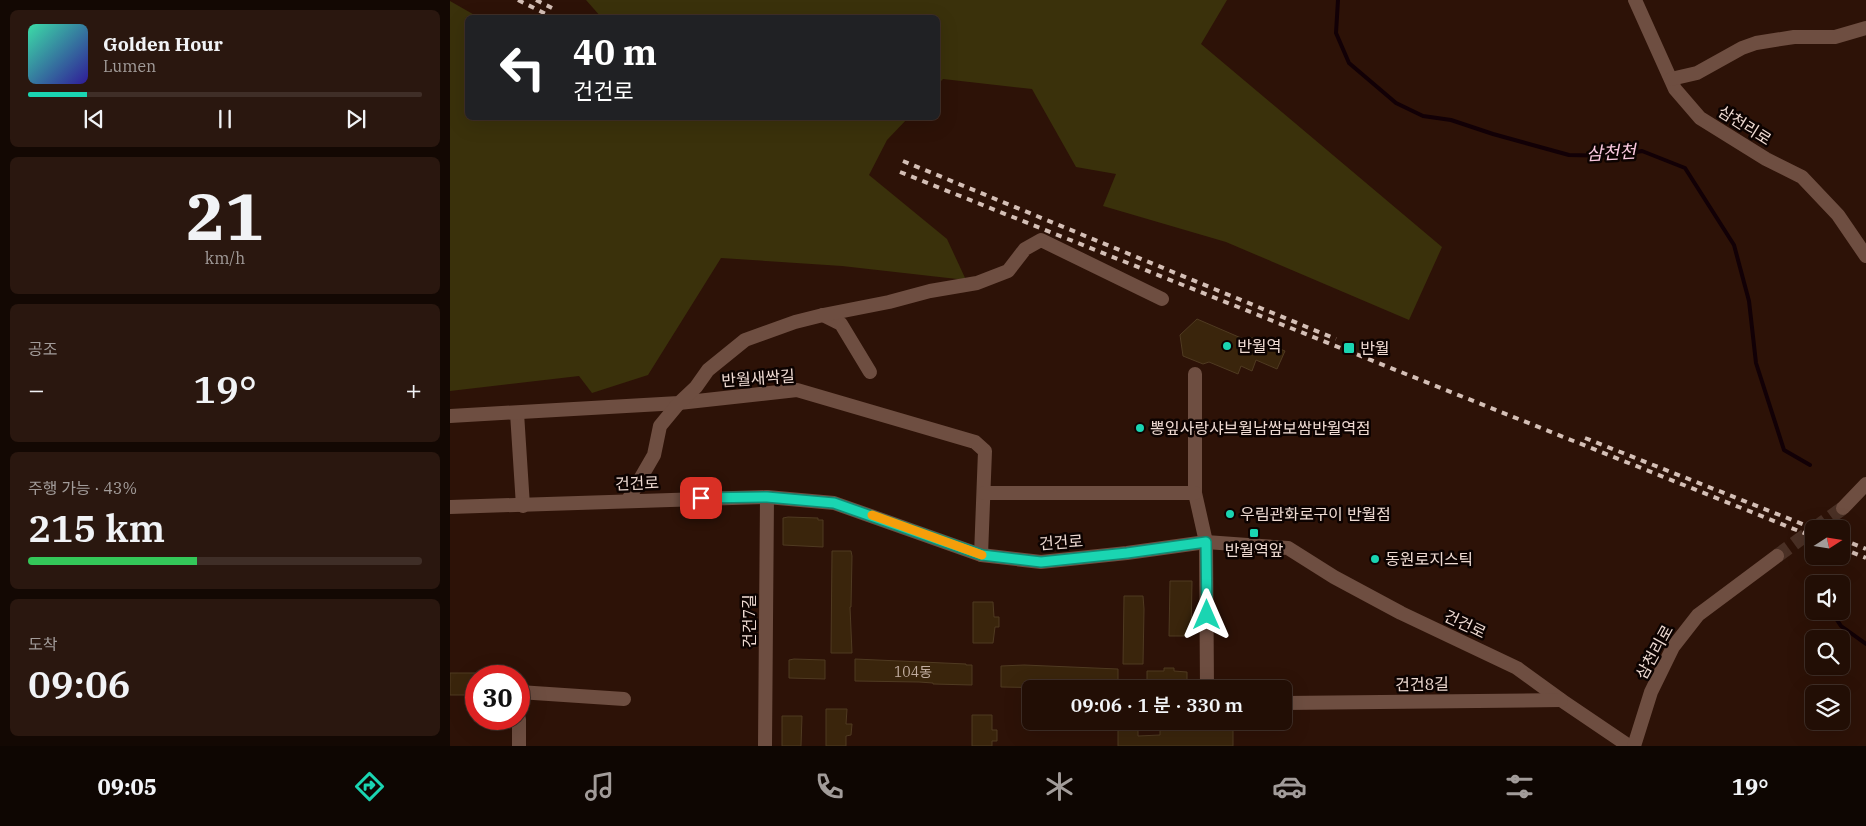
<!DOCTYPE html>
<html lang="ko">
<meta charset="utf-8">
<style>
body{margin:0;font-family:"IBM Plex Serif","Noto Sans KR",serif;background:#2a170f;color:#f1f3f6;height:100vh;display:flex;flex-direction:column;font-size:19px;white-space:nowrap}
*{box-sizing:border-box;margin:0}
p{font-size:16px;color:#a29c9a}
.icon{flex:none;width:28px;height:28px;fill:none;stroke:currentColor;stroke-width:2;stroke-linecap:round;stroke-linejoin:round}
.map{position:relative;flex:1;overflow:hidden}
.sheet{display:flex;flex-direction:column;gap:10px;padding:10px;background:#130803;width:450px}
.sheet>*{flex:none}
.guide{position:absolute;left:15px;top:15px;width:475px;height:105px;border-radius:8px;box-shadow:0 5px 20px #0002,0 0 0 1px #3f2e27;background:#202124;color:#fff;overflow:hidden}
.needle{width:32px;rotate:78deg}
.controls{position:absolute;left:1355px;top:520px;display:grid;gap:10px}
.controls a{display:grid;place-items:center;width:45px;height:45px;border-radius:8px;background:#220e05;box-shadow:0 5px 20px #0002,0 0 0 1px #3f2e27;font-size:25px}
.speed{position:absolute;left:15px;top:665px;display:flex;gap:10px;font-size:25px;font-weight:700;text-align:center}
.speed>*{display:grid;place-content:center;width:65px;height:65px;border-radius:50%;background:#220e05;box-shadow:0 5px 20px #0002,0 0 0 1px #3f2e27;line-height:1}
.speed .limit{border:8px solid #d22;background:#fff;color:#111}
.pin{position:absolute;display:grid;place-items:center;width:42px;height:42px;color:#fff;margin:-21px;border-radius:10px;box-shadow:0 2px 8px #0006}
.me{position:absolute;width:55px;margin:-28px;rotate:0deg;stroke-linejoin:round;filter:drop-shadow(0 0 4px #0008)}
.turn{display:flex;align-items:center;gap:18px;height:105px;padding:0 25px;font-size:22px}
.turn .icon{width:65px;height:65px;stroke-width:2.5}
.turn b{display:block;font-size:35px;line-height:42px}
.big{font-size:38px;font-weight:600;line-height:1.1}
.sheet .widget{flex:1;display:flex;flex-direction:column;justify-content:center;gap:8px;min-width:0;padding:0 18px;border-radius:8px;background:#2a170f}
.sheet .dial{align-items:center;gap:0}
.dial b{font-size:65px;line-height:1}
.song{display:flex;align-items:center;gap:15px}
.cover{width:60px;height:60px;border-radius:8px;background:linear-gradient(135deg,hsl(160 70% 55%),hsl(250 70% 35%))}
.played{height:5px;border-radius:2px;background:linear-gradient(90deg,#1ad5b2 15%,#3f2e27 15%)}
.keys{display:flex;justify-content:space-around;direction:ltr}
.heat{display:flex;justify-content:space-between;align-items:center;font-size:28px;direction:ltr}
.charge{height:8px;border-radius:4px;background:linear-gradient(90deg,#34c759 43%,#3f2e27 0)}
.trip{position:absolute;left:572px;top:680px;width:270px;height:50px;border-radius:8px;background:#220e05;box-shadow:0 5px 20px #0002,0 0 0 1px #3f2e27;font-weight:600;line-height:50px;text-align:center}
.menu{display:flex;height:80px;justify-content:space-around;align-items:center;background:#0e0602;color:#a29c9a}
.menu .icon{width:35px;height:35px}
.menu .on{color:#1ad5b2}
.menu b{font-size:22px;color:#f1f3f6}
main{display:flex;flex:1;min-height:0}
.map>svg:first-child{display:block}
.green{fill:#3a310b}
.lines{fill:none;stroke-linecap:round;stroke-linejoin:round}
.stream{stroke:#120006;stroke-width:4}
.building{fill:#3a250c;stroke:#4f3a21}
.minor-tunnel{stroke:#4a3025;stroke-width:14;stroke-dasharray:14 7;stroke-linecap:butt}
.minor{stroke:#6e4e41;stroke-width:14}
.rail{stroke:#d4bfb6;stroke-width:4;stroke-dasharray:6 6;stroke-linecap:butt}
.route-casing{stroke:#118a74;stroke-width:12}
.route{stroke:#1ad5b2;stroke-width:9}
.slow{stroke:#f59e0b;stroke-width:9}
.poi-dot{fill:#1ad5b2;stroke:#0d0301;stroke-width:2}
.labels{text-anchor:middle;stroke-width:5;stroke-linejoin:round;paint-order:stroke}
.number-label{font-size:14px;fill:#c1ada0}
.street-label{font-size:16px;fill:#eedad2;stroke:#0d0301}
.poi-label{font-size:16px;fill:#eedad2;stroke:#0d0301;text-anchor:start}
.water-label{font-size:18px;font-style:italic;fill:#f9c8de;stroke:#0d0301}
</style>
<main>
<section class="sheet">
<div class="widget">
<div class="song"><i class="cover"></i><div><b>Golden Hour</b><p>Lumen</p></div></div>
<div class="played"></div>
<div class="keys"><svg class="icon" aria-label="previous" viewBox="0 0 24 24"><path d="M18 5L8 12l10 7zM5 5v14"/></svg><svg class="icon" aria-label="pause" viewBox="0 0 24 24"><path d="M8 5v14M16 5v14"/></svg><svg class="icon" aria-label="next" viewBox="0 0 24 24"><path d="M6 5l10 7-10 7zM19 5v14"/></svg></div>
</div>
<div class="widget dial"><b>21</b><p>km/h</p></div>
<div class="widget"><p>공조</p>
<div class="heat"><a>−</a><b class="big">19°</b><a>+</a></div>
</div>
<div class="widget"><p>주행 가능 · 43%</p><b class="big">215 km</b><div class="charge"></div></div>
<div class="widget"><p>도착</p><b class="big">09:06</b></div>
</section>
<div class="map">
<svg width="1416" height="746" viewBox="0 0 1416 746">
<rect width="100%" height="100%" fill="#2d1207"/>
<g class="green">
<polygon points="136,0 777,0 751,44 992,247 959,320 776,242 653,206 666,174 626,167 582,89 493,79 488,84 488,18 151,17"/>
<polygon points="0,1 28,17 18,18 18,118 458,118 437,140 419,175 497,239 516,280 392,266 271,258 198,375 142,393 129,376 0,391"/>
</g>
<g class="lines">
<g class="stream">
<polyline points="888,0 886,33 899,63 946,103 973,116 1001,120 1043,134 1119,155 1164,156 1192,151 1235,168 1284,245 1299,301 1306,363 1334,450 1360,465"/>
<polyline points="1381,611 1391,626 1416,644"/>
</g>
</g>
<g class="building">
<polygon points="747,319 798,341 800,337 835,351 827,369 806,360 802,371 791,366 788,374 759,362 753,364 733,356 730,335"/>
<polygon points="338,517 368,518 368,520 373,520 373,547 333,545 333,518"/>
<polygon points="382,551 401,551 402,556 401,607 400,607 402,653 381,653"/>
<polygon points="720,581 742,581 741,636 719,636"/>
<polygon points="674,596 693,596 694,609 693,664 673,664"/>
<polygon points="523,602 543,602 544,617 549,617 549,627 545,627 543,643 523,643"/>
<polygon points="344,659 375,660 375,679 339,678 339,660"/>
<polygon points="405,659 516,664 516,665 522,665 522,685 483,684 483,683 469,682 405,681"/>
<polygon points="574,665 668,669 668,689 551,687 551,666"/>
<polygon points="714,668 724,668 724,671 737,672 737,689 697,689 697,671 714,671"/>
<rect x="0" y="673" width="26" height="22"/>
<polygon points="376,709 397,709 396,724 402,724 401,735 396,736 396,746 376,746"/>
<polygon points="522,715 542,715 542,730 547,730 547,741 542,741 542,746 522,746"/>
<polygon points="332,716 352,716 351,746 332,746"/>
<polygon points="668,721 688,721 688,736 710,735 710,722 783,723 783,746 668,746"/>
</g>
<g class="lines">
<g class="minor-tunnel">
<polyline points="1364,529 1393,508"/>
<polyline points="1327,556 1364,529"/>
</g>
<g class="minor">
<polyline points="1185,0 1225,89 1250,118 1316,159 1352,177 1388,215 1416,256"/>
<polyline points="1221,79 1247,73 1292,48 1306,43 1344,37 1385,37 1416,28"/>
<polyline points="373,315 391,324 420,372"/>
<polyline points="745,374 745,493 756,542 757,689"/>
<polyline points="67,413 73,506"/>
<polyline points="0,416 229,403 347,390 525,442 535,451 531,555"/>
<polyline points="534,493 745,493"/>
<polyline points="178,500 204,455 210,426 229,403 246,387 258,370 295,340 345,322 373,315 439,302 480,291 527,283 558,271 575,249 591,240 712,299"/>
<polyline points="0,507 317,497 384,503 531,555 591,562 677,553 756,542 838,548 884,577 951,613 1067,668 1111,700 1179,746"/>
<polyline points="1393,508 1416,484"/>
<polyline points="69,692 174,699"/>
<polyline points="834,703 1111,700"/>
<polyline points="69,719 69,746"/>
<polyline points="315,746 317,497"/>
<polyline points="1184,746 1201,692 1223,647 1248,615 1327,556"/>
</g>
<g class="rail">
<polyline points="68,0 100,16"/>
<polyline points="86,0 102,8"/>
<polyline points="453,161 886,339"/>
<polyline points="450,172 1364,537"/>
<polyline points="1135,438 1365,529"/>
<polyline points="1391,539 1416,549"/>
<polyline points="1391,548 1416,558"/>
</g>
</g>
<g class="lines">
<defs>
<polyline id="route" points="251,498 317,497 384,503 532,555 591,562 677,553 756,542 757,615"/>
</defs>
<use href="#route" class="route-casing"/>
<use href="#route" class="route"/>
<polyline class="slow" points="422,515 532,555"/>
</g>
<g class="poi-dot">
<circle cx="777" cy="346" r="5"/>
<rect x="893" y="342" width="12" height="12" rx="2.5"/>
<circle cx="690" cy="428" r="5"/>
<circle cx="780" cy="514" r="5"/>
<rect x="799" y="528" width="10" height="10" rx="2.5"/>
<circle cx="925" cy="559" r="5"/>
</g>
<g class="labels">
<g class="number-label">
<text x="463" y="677">104동</text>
</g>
<g class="street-label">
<text transform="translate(1295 125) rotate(32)" y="6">삼천리로</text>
<text transform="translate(308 378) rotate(-4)" y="6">반월새싹길</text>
<text transform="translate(187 483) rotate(-2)" y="6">건건로</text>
<text transform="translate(611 542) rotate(-4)" y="6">건건로</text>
<text transform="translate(299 621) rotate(-90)" y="6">건건7길</text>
<text transform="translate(1015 624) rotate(25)" y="6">건건로</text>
<text transform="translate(1204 652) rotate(-61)" y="6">삼천리로</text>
<text transform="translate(972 684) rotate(-1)" y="6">건건8길</text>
</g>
<g class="poi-label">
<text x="787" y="352">반월역</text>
<text x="910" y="354">반월</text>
<text x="700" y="434">뽕잎사랑샤브월남쌈보쌈반월역점</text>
<text x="790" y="520">우림관화로구이 반월점</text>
<text x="804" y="556" text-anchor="middle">반월역앞</text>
<text x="935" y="565">동원로지스틱</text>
</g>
<g class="water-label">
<text transform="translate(1161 153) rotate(-3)" y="6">삼천천</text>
</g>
</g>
</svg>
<div class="controls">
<a><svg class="needle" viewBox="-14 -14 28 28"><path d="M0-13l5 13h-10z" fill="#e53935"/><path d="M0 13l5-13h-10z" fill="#a29c9a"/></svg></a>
<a><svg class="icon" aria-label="sound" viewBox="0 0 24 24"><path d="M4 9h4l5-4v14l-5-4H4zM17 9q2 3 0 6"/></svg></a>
<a><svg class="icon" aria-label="search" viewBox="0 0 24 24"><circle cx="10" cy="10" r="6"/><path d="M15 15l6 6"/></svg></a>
<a><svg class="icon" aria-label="layers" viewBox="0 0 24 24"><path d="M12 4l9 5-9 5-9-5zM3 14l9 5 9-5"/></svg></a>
</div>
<div class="speed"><div class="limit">30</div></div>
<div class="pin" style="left:251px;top:498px;background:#d93025"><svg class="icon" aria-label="arrive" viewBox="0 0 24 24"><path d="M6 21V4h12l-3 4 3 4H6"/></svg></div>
<svg class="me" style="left:757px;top:615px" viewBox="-20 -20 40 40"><path d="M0-17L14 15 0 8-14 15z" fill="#1ad5b2" stroke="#fff" stroke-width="4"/></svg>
<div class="trip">09:06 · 1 분 · 330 m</div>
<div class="guide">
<div class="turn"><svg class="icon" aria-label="left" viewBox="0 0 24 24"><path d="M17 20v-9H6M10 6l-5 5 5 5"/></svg><div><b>40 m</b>건건로</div></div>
</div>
</div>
</main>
<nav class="menu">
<b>09:05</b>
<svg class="icon on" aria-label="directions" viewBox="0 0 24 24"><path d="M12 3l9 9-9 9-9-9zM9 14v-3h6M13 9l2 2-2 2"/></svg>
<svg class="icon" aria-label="music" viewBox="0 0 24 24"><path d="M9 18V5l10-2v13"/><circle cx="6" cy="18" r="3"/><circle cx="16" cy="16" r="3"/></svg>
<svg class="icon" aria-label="phone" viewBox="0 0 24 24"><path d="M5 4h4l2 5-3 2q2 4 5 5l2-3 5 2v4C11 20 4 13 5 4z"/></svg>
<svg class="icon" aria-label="climate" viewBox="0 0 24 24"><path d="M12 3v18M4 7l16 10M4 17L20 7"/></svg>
<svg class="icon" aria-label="car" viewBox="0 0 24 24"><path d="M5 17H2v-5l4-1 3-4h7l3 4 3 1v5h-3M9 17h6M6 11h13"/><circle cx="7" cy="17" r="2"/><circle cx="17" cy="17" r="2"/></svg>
<svg class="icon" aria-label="filters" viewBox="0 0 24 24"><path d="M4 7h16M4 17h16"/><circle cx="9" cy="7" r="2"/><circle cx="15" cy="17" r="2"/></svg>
<b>19°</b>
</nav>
